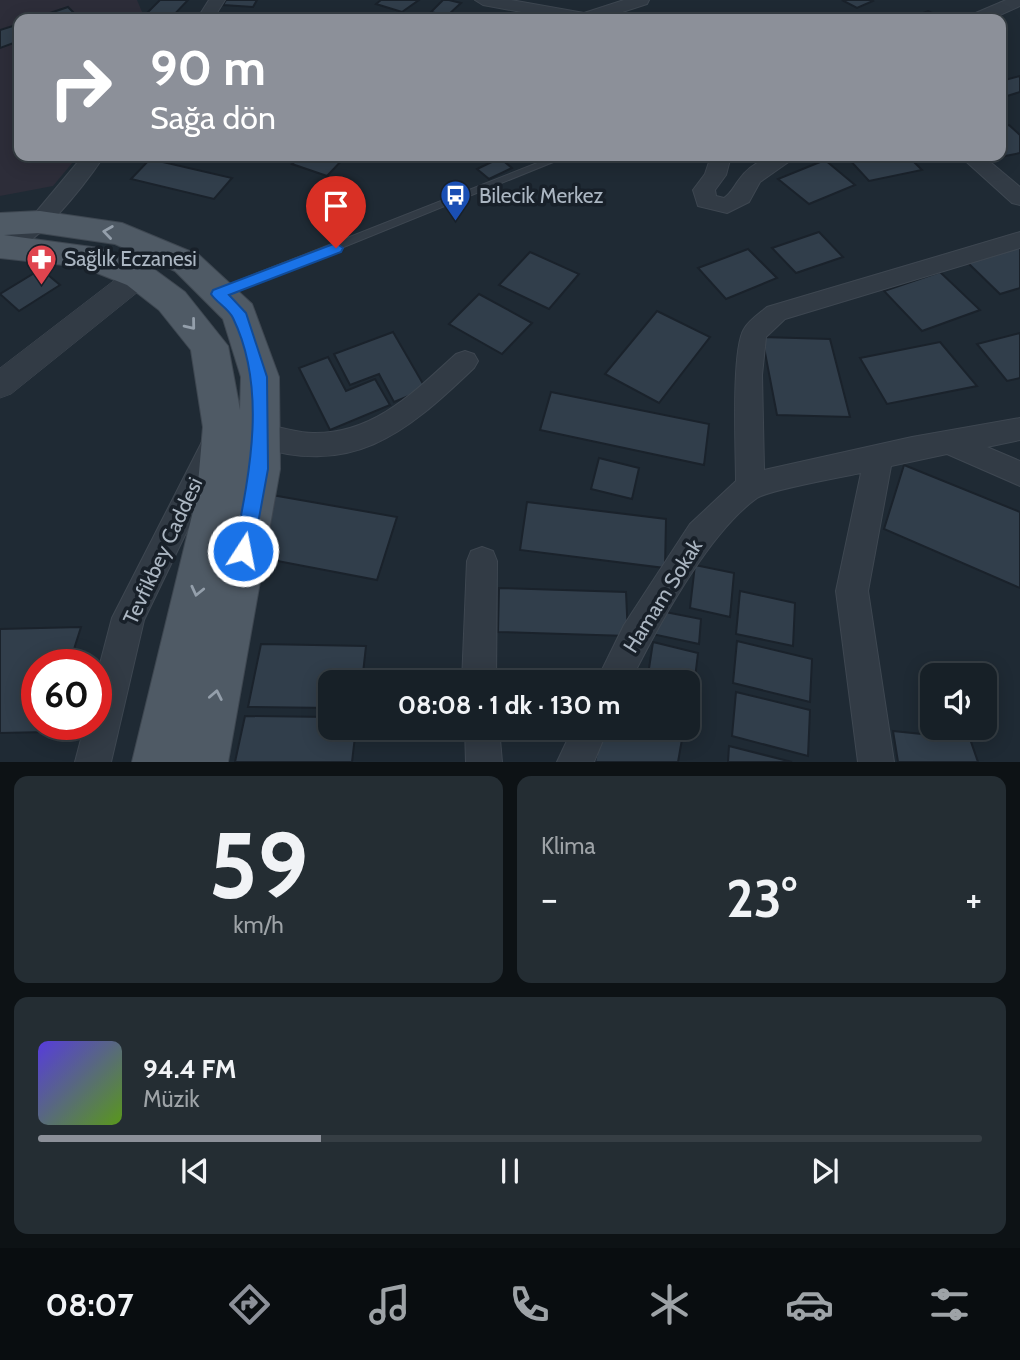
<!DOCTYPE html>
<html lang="tr">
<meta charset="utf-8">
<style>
body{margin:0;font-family:Cabin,sans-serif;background:#242d33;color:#f1f3f6;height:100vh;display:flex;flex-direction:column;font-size:26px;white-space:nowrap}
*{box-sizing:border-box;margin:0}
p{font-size:23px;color:#9ea3a7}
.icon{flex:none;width:38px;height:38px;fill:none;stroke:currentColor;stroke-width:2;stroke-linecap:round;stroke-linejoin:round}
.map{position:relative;height:762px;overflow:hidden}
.details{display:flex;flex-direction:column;gap:14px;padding:14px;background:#0d1215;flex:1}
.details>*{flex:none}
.banner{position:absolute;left:14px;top:14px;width:992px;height:147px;border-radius:14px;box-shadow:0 4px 18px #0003,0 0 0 2px #363e44;background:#8c9099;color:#fff;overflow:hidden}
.buttons{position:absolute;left:920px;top:663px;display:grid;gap:14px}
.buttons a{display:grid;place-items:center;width:77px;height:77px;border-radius:14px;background:#172027;box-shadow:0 4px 18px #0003,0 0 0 2px #363e44;font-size:35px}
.speed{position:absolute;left:21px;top:649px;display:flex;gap:14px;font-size:35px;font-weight:700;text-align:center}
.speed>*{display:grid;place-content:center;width:91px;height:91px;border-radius:50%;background:#172027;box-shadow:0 4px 18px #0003,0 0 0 2px #363e44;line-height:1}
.speed .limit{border:10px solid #d22;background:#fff;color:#111}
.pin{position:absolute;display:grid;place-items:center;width:60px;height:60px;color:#fff;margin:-72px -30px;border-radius:50% 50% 50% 0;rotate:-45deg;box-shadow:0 0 7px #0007}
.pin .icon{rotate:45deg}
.me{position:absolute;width:77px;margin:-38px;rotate:11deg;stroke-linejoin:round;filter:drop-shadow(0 0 5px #0008)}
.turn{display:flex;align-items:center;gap:24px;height:147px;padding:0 21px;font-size:32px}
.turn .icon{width:91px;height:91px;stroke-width:2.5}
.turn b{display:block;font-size:49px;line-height:60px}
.big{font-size:52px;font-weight:700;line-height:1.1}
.details .widget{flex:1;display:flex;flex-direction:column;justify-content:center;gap:10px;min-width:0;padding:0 24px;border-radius:14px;background:#242d33}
.details .dial{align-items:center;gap:0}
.dial b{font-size:91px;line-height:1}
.song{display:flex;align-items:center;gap:21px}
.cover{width:84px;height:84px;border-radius:10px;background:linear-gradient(135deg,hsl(250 70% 55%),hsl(90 70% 35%))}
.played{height:7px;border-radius:4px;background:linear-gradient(90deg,#8c9099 30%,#363e44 30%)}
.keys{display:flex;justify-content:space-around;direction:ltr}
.heat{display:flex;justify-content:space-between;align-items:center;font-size:38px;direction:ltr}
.details .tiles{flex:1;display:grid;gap:14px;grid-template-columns:1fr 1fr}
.widget:last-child{grid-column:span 2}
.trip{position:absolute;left:318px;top:670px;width:382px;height:70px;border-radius:14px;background:#172027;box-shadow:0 4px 18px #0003,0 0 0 2px #363e44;font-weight:700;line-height:70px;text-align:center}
.tabs{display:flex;height:112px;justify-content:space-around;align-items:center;background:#090d10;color:#9ea3a7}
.tabs .icon{width:49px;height:49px}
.tabs .selected{color:#8c9099}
.tabs b{font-size:32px;color:#f1f3f6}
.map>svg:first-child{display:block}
.medical{fill:#2d2d39}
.building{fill:#313e4b;stroke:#1a222b;stroke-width:2}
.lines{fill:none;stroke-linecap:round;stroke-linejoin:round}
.service-casing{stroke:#3e4751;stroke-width:2}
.minor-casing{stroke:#3e4751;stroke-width:2}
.tertiary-casing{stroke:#3e4751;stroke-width:1}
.primary-casing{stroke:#3e4751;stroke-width:2}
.service{fill:#323b45;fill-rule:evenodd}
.minor{fill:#323b45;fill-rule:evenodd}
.tertiary{fill:#323b45;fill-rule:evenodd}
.primary{fill:#4f5a65;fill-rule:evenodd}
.oneway{stroke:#949fab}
.route{fill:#1a73e8;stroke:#114b97;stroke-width:2}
.labels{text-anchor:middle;stroke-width:7;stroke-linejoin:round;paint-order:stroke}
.poi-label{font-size:21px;fill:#abb6c2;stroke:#182029;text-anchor:start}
.street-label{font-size:21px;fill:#abb6c2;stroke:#182029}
</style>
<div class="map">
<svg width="1020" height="762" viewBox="0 0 1020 762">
<rect width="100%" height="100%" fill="#1f2a34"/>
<polygon class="medical" points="0,0 137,0 145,19 19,19 19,156 78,156 53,186 0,196"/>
<g class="building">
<polygon points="160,0 188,0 171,18 146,14"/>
<polygon points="226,0 257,0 253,7 223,5"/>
<polygon points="381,0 419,0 402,12 376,4"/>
<polygon points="443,0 449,0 461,3 447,16 431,12"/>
<polygon points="842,0 872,0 873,1 857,8"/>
<polygon points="68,7 80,19 32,19"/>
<polygon points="928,11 943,19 908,19"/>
<polygon points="362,13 389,19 354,19"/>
<polygon points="19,24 19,41 0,48 0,30"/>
<polygon points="1020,76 1020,92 1004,97 1001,95 1001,81"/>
<polygon points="1009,125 1020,135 1020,153 1000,157 1001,127"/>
<polygon points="301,156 346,156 327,176 292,164"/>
<polygon points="854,156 908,156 922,170 869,181 847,157"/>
<polygon points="500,158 512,168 489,179 477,169"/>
<polygon points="150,159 232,178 214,199 131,179"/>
<polygon points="825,160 855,185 809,204 778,179"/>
<polygon points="819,232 843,257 796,273 772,248"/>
<polygon points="1020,246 1020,288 1000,294 967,262"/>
<polygon points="748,249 777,278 726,299 698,268"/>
<polygon points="530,252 579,274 549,309 499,285"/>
<polygon points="41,269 60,285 19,311 0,294"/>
<polygon points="940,272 980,310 922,331 884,291"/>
<polygon points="479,294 532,323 502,354 449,324"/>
<polygon points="657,311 710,337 659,403 605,374"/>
<polygon points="393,332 426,389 394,402 379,374 350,385 334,354"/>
<polygon points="1020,333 1020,378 1007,381 977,344"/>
<polygon points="762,337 830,339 850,417 777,415"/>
<polygon points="940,342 977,386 887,404 860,358"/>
<polygon points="328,357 346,391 375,379 390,405 330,430 299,368"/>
<polygon points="551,392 709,424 704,465 540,430"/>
<polygon points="599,458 639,468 632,499 591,489"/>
<polygon points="904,465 1020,512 1020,588 884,529"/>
<polygon points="272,495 397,517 377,580 246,555"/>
<polygon points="527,502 666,519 665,568 520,550"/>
<polygon points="695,565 734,573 730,617 690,608"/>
<polygon points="499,588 626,592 628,636 498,632"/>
<polygon points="740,591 795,603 793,646 736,634"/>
<polygon points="655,610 701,619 699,644 652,634"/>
<polygon points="81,627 69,665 37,665 37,724 51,724 48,732 0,733 0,629"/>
<polygon points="737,641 812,659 810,702 733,683"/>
<polygon points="653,642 698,653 694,686 648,675"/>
<polygon points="261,644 366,646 362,682 331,682 331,708 248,707"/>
<polygon points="736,692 810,710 808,756 732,736"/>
<polygon points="245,716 331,717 331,728 356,728 352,762 235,762"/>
<polygon points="603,728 684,728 678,762 595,762"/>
<polygon points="893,731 970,739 978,762 898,762"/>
<polygon points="729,746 792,762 728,762"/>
</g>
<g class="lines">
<defs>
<polygon id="service" points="555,156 568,156 223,296 215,296 213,293 215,290"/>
<g id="minor">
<polygon points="209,0 225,0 213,19 197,19"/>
<polygon points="475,0 511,0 584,13 624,0 649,0 647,4 601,19 559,19 483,5"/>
<polygon points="1006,0 1020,0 1020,6 991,19 968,19 971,15"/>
<path d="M83,156H104C88,180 31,257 0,253V238L32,217Z"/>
<path d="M711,156H731L726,175L715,190L716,196L724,198C731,193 733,188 738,181C753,159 773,155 797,156L760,182L749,202L727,213L698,206L693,190L705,174Z"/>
<polygon points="960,156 983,156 1020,187 1020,205 1012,203"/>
<path d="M1020,232V248L785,319L766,337L762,375L764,470L912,437L1020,418V440L987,447L1020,461V486L947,454L891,466L868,591L894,762H858L836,591L861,473C842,477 769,490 757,498C708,533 657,628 630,682H596L624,625L690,524L736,481C736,452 731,350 744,329C749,320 760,313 767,307Z"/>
<path d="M465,351L474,354L478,361L474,368C404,435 351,479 249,444L245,436L249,428C269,421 292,433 313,433C374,434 414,392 456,354Z"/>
<polygon points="215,432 225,436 229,444 144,620 111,762 75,762 85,724 96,724 96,679 112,618 205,436"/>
<polygon points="482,547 493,551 497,561 496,682 462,682 467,561 471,551"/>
<polygon points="465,728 499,728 502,762 466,762"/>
<polygon points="573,728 608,728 594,762 557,762"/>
</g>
<polygon id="tertiary" points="139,266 149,269 153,276 149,283 11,394 0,398 0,368 129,269"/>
<path id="primary" d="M40,211L122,223L199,255L252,304L279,377L280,469L228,762H132L197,495L203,427L191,350L159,310L127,285L82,267L0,258V213ZM40,233L115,244L175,271L223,319L241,377L240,410L228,346L185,292L151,267L99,248L4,235Z"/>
</defs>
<use href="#service" class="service-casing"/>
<use href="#minor" class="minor-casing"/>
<use href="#tertiary" class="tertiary-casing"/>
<use href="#primary" class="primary-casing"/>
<use href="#service" class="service"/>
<use href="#minor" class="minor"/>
<use href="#tertiary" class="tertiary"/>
<use href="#primary" class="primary"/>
</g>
<defs><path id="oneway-chevron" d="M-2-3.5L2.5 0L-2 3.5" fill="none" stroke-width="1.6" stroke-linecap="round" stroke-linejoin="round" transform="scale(1.75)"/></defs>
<g class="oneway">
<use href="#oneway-chevron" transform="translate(108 232) rotate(-172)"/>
<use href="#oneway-chevron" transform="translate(191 325) rotate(51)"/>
<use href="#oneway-chevron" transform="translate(197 591) rotate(103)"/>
<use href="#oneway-chevron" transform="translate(216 695) rotate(-79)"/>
</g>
<path class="route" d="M336,243L343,248L341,252L229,295L246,313L267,377L268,469L253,551L250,557L243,560L237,557L234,551C249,476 268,390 233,318C228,308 217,303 211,294L213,290Z"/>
<defs>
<symbol id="bus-pin" viewBox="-11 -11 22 30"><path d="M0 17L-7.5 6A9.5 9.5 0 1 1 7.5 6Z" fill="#1a4fb4" stroke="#182029"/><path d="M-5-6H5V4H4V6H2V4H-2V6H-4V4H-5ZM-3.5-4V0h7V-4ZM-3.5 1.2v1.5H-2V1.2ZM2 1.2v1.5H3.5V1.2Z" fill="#fff"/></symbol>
<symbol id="pharmacy-pin" viewBox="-11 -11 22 30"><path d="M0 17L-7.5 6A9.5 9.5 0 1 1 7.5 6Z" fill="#e0444e" stroke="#182029"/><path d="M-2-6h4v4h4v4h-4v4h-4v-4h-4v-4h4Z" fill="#fff"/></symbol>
</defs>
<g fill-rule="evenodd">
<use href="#bus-pin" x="438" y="178" width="35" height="47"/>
<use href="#pharmacy-pin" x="24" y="242" width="35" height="47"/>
</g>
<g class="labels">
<g class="poi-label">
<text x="479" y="203">Bilecik Merkez</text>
<text x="64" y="266">Sağlık Eczanesi</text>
</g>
<g class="street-label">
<text transform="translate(163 551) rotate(-65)" y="7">Tevfikbey Caddesi</text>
<text transform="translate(663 596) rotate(-58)" y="7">Hamam Sokak</text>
</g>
</g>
</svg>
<div class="buttons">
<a><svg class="icon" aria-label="sound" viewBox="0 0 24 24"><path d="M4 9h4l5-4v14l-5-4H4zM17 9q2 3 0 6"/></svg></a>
</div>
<div class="speed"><div class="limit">60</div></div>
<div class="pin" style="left:336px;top:248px;background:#d93025"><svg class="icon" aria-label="arrive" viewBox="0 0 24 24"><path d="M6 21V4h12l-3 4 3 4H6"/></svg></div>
<svg class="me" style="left:243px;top:551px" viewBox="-20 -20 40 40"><circle r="17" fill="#1a73e8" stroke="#fff" stroke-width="3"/><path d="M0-11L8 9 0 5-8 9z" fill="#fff"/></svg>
<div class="trip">08:08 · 1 dk · 130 m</div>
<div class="banner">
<div class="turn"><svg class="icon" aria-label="right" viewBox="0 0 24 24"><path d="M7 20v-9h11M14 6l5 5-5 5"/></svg><div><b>90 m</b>Sağa dön</div></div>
</div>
</div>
<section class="details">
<div class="tiles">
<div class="widget dial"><b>59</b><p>km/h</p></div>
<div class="widget"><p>Klima</p>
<div class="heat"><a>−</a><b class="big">23°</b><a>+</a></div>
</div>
<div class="widget">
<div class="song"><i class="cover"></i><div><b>94.4 FM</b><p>Müzik</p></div></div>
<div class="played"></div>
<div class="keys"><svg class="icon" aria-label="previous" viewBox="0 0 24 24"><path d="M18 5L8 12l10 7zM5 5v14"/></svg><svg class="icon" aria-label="pause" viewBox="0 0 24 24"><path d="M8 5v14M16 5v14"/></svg><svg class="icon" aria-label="next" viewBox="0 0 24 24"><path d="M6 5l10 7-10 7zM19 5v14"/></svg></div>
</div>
</div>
</section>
<nav class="tabs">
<b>08:07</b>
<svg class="icon selected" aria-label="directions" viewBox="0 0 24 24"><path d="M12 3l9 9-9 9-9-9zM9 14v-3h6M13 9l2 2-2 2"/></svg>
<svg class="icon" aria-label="music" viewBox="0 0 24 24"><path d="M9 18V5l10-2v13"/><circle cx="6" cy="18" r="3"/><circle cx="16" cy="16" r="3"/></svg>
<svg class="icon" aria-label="phone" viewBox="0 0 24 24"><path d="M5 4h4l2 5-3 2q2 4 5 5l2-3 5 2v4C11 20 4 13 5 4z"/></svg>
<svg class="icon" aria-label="climate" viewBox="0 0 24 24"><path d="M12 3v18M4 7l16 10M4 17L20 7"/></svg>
<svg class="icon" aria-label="car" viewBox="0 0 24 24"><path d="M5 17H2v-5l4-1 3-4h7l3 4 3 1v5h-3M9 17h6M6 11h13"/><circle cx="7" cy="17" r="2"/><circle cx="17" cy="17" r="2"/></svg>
<svg class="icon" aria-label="filters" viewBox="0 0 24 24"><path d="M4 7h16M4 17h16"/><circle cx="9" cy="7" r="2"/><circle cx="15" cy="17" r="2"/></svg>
</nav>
